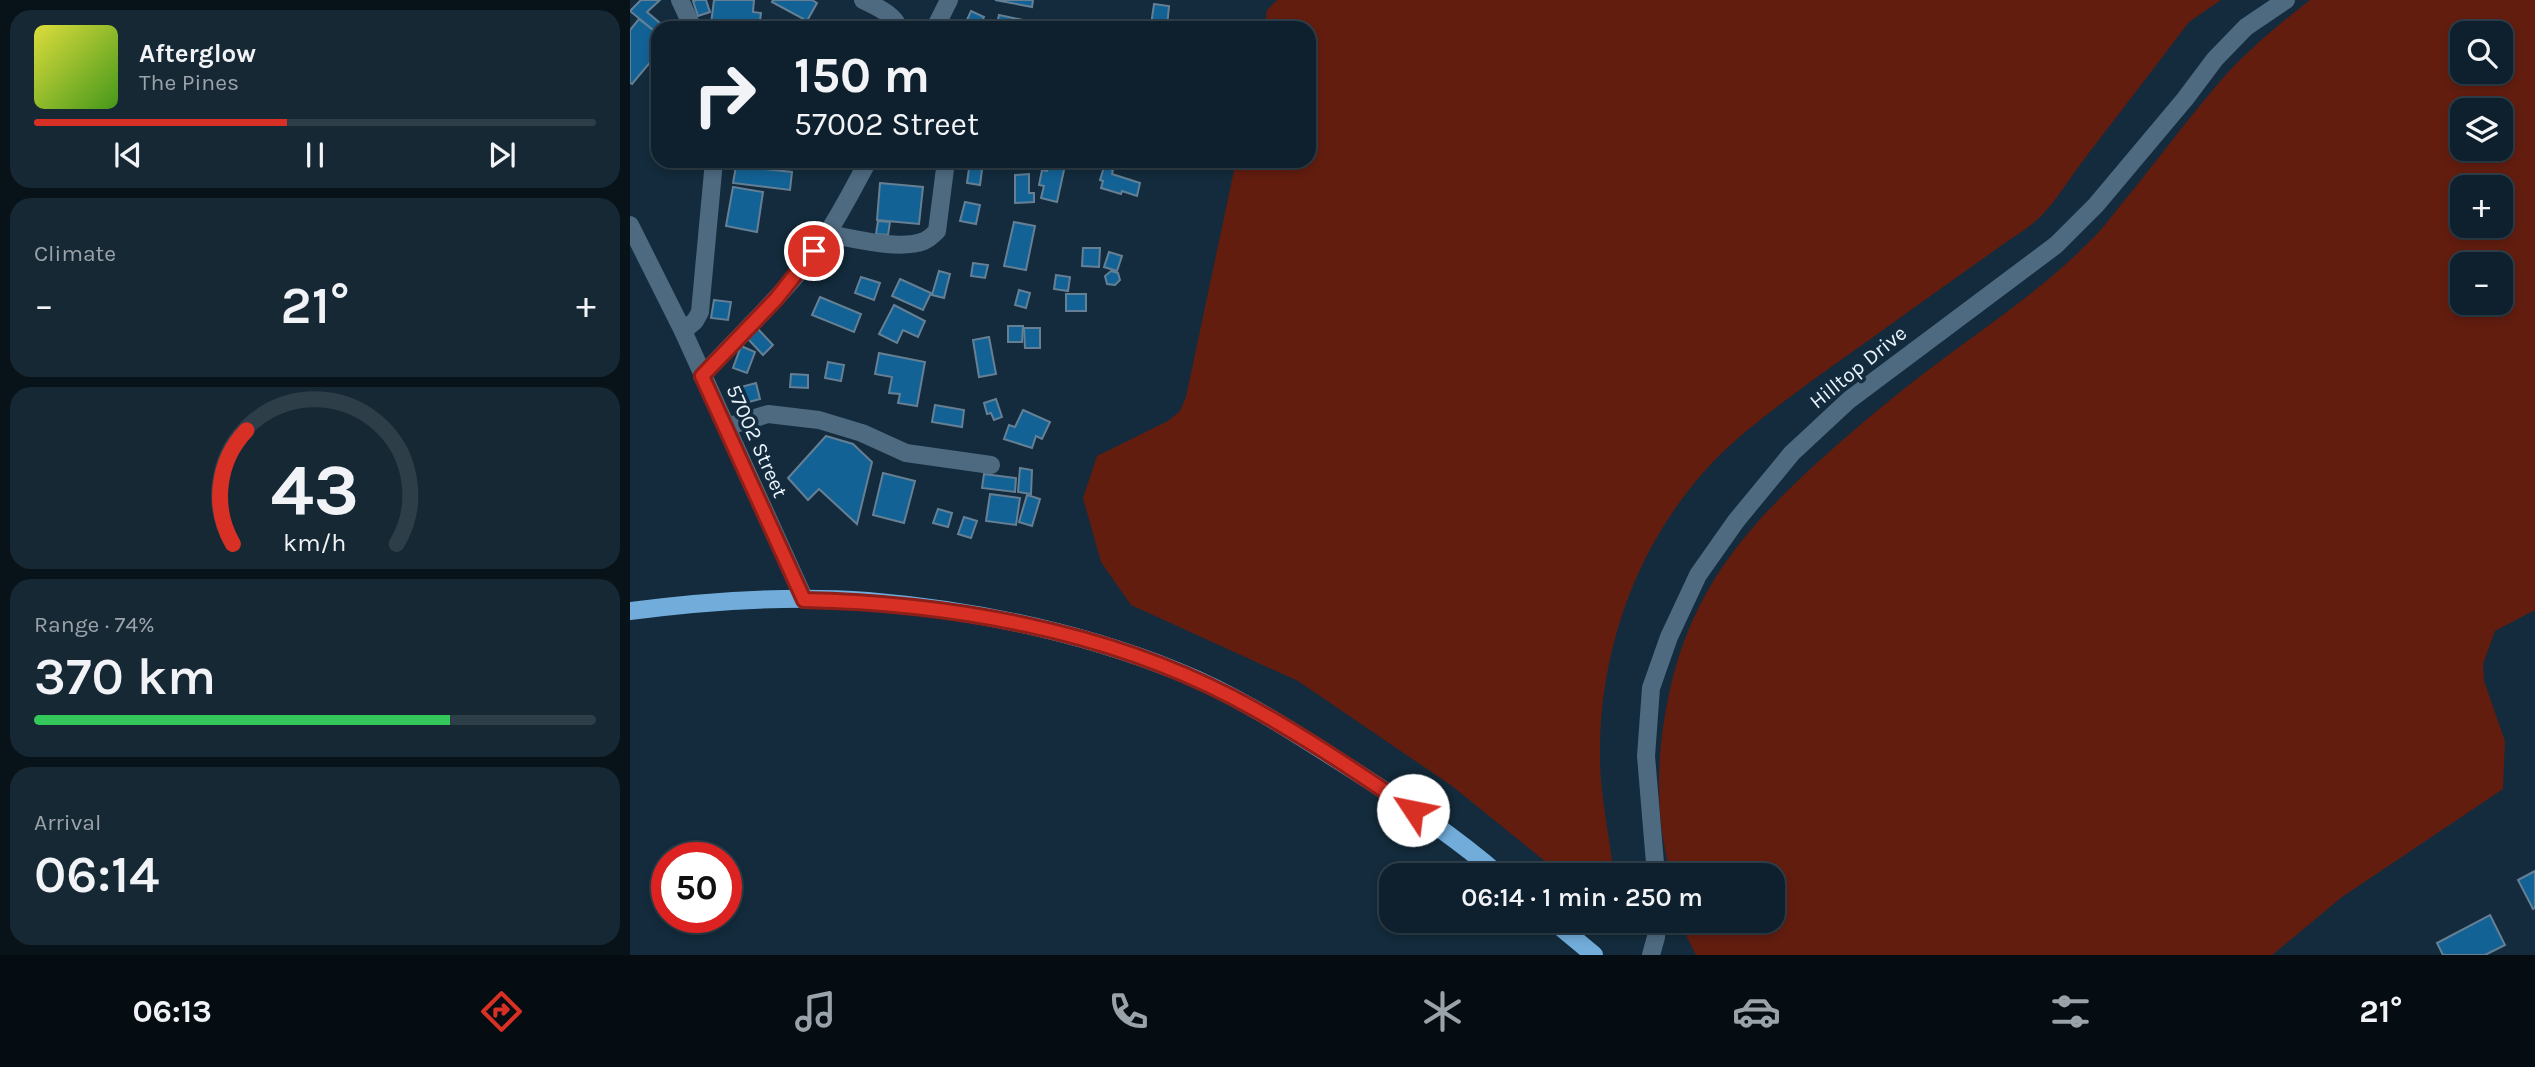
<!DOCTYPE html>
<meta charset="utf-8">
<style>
body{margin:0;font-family:Karla,sans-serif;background:#172835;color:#f1f3f6;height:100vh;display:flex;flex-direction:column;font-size:26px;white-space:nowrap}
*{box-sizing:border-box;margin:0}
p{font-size:23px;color:#9ba3aa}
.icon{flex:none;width:38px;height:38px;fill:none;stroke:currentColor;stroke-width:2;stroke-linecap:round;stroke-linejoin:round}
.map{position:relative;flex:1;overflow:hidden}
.details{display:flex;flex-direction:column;gap:10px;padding:10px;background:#081219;width:630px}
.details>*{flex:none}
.top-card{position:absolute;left:21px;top:21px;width:665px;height:147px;border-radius:21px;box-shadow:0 4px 10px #0003,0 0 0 2px #2e3e49;background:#0e202d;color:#f1f3f6;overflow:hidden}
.tools{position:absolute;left:1820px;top:21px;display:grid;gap:14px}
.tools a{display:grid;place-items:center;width:63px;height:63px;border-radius:14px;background:#0e202d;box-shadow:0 4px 10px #0003,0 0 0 2px #2e3e49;font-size:35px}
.speed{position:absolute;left:21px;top:842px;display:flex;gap:14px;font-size:35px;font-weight:700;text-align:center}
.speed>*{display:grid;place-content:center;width:91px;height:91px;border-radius:50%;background:#0e202d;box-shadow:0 4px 10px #0003,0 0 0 2px #2e3e49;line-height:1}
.speed .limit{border:10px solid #d22;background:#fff;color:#111}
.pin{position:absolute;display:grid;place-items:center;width:60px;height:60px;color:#fff;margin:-30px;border:4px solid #fff;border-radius:50%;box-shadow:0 2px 7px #0007}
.me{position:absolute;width:77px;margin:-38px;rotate:304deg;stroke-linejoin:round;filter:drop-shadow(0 0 5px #0008)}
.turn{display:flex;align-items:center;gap:24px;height:147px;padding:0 28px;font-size:32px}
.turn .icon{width:91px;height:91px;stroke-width:2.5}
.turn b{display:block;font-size:49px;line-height:60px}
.big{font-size:52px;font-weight:600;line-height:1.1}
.details .widget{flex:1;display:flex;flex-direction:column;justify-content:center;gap:10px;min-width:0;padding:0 24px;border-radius:21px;background:#172835}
.details .dial{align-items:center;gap:0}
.dial svg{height:182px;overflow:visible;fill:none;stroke:#2e3e49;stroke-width:7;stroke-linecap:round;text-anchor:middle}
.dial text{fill:#f1f3f6;stroke:none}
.song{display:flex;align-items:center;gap:21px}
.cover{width:84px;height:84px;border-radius:10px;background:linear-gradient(135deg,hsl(60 70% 55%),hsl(100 70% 35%))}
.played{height:7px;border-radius:4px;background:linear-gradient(90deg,#d93025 45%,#2e3e49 45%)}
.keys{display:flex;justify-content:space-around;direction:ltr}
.heat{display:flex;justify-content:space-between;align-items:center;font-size:38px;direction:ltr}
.charge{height:10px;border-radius:5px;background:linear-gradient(90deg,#34c759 74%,#2e3e49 0)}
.trip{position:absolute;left:749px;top:863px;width:406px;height:70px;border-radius:21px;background:#0e202d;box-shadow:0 4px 10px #0003,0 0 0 2px #2e3e49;font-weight:600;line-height:70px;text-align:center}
.tabs{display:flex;height:112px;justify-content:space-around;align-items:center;background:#060d12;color:#9ba3aa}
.tabs .icon{width:49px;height:49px}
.tabs .on{color:#d93025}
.tabs b{font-size:32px;color:#f1f3f6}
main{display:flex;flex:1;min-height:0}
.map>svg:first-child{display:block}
.green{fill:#621d0f;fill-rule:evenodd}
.building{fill:#136295;stroke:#657f94;stroke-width:2}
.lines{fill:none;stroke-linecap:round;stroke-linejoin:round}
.minor{stroke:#4e6a81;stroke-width:18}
.major{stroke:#71acda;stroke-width:18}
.route-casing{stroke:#8d1f18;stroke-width:18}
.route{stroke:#d93025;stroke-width:12}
.labels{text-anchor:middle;stroke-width:7;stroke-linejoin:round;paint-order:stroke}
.street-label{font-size:21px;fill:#e8f3fd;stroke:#132b3c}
</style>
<main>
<section class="details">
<div class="widget">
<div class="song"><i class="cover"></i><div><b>Afterglow</b><p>The Pines</p></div></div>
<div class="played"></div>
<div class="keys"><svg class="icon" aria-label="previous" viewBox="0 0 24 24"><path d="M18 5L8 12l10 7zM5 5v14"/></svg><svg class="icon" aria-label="pause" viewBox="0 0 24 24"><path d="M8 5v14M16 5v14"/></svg><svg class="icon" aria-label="next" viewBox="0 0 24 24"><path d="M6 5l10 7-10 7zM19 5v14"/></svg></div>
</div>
<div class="widget"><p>Climate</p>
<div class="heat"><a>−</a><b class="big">21°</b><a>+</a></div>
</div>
<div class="widget dial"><svg viewBox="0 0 100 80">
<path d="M14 69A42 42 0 1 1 86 69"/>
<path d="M14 69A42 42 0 0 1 20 19" stroke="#d93025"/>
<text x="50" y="56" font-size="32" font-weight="700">43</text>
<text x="50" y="72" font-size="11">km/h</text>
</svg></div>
<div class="widget"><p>Range · 74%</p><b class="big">370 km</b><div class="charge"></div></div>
<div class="widget"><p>Arrival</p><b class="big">06:14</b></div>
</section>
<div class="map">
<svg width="1905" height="955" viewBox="0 0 1905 955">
<rect width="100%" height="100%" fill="#132b3c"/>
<g class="green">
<path d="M647,0H1591L1559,22C1525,67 1490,112 1455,158C1440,177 1426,202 1408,219C1396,230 1381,238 1368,248C1338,269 1308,291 1278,312C1223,352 1166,390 1114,433C1021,511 971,629 970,749C969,791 979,833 984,875H932L822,786L668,681L501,605L471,562L453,498L467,456L538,421L550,411L556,397L606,161H679V28H634L637,10Z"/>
<path d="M1680,0H1905V610L1865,631L1853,664L1854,681L1875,741L1873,789L1712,897L1642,955H1066L1057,937L1053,921L1143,920V875H1041C1025,818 1026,756 1038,699C1059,594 1112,531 1189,461C1230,424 1272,389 1317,356C1367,319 1417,285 1460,241C1471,231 1480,218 1490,206C1523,166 1553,125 1587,85C1614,53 1647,26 1680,0ZM1871,33V72H1832V33ZM1871,110V149H1832V110ZM1871,187V226H1832V187ZM1871,264V303H1832V264Z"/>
</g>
<g class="building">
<polygon points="11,0 30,0 17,12 36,28 28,28 28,34 0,11"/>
<polygon points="67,0 76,0 80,12 68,16 63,1"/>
<polygon points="84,0 124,0 123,12 131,13 129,28 92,28 92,26 81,24"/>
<polygon points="143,0 182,0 187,3 177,21 142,2"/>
<polygon points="365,0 403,0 402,7"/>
<polygon points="524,4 539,6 537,27 521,25"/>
<polygon points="341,11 354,17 349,28 335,24"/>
<polygon points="369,15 403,22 402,28 366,28"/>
<polygon points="9,19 28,34 28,53 2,84 0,83 0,30"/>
<polygon points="340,161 353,162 350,185 337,183"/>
<polygon points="419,161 436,161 427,202 411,198 414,186 409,185 412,170 417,171"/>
<polygon points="106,166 162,172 160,190 103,183"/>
<polygon points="474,167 483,170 482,174 510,183 507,196 492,191 491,194 471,188 473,181 470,180"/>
<polygon points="399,174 399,193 404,193 404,202 385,203 385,175"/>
<polygon points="250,183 293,187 289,224 247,220"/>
<polygon points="103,187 133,192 127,232 96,226"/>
<polygon points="335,202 350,205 346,224 330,221"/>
<polygon points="248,221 260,222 258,235 246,234"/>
<polygon points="384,222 405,226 396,270 374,266"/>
<polygon points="453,248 470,248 469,267 452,266"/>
<polygon points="479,252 492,256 487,271 474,267"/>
<polygon points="343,263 358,265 355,278 341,276"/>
<polygon points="309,271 320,274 314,298 302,295"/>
<polygon points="481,271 488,273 490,280 485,285 477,284 475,276"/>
<polygon points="426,275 440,277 438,291 424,289"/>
<polygon points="231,277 250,283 244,300 225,293"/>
<polygon points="270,279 301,293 293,310 262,296"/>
<polygon points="389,290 400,293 396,308 385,305"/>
<rect x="436" y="294" width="20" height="17"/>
<polygon points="190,297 231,314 224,332 182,315"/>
<polygon points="84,300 101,302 98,320 81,318"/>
<polygon points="264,305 295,321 288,337 273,330 267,343 249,334"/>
<polygon points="378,326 393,326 392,342 378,342"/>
<polygon points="394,328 410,328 410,348 395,348"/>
<polygon points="128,329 143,345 133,355 118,339"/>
<polygon points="359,337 366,374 349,377 343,340"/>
<polygon points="111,346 125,352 117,373 103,368"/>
<polygon points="249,353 295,362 287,406 268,403 270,394 259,393 262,377 245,374"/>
<polygon points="198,362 214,365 211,381 195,378"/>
<polygon points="161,374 178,375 178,388 160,387"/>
<polygon points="126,383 130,399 115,403 111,387"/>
<polygon points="366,399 372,417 364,420 361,413 357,414 354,403"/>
<polygon points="305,405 334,410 332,427 302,422"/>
<polygon points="393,410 420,422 412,439 406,436 402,448 374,439 379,425 385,427"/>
<polygon points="196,436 223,444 242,462 227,524 189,489 178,500 158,478"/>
<polygon points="390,468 402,470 401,494 388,492"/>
<polygon points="253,473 285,481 274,523 243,515"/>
<polygon points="354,474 386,478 385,492 352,488"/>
<polygon points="360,494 390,498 386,525 356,521"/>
<polygon points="397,495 410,499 402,526 389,522"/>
<polygon points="308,509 322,513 318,527 303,523"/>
<polygon points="334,517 347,521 341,538 328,534"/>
<polygon points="1905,871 1905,908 1903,909 1888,880"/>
<polygon points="1860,915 1875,945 1855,955 1813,955 1807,943"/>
</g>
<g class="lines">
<g class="minor">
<polyline points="50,0 63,28"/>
<path d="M233,0C246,7 263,13 269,28"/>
<polyline points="305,28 319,0"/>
<polyline points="0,225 53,331 175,600"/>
<path d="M197,234C222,238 270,251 294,241C299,239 303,235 307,231L316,161"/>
<polyline points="53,331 65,321 70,312 84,161"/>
<path d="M72,376C115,329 164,286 198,232C213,209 225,185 238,161"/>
<polyline points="96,427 138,414 189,420 232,433 276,453 361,465"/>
<polyline points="1026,875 1016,756 1021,688 1039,637 1068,575 1106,521 1162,453 1219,400 1426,245 1466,205 1555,99 1585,59 1616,27 1656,0"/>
<polyline points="1021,955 1026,937 1027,920"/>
</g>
<g class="major">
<path d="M0,611C78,601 159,595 238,601C343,610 450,632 547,671C610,696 666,734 723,770C773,802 824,836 869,875"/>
<polyline points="922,920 964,955"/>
</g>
</g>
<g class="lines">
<defs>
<path id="route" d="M184,251L146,299L72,376L174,600C319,603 473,630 602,697C665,730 724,770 783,810"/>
</defs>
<use href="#route" class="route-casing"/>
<use href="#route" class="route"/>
</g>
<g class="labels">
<g class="street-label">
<text transform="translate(1228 367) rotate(-39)" y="7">Hilltop Drive</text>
<text transform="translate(127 441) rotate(66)" y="7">57002 Street</text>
</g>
</g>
</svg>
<div class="tools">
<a><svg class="icon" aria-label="search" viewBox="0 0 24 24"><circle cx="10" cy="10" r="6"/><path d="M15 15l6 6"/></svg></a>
<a><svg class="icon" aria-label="layers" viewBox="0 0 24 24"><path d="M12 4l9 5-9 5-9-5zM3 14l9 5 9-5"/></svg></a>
<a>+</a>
<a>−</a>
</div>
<div class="speed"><div class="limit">50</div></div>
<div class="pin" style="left:184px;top:251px;background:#d93025"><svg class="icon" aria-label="arrive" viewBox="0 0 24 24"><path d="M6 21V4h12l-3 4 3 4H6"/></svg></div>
<svg class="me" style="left:783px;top:810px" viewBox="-20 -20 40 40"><circle r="19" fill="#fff"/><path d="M0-13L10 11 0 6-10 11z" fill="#d93025"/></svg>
<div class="trip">06:14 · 1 min · 250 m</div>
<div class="top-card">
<div class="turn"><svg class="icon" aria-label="right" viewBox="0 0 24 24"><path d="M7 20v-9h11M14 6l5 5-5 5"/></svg><div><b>150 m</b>57002 Street</div></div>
</div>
</div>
</main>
<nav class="tabs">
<b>06:13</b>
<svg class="icon on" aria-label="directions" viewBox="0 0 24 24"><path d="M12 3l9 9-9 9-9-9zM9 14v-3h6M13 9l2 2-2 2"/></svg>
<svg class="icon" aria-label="music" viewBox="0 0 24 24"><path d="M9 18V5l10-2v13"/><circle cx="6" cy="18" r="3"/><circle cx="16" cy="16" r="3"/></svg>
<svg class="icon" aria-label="phone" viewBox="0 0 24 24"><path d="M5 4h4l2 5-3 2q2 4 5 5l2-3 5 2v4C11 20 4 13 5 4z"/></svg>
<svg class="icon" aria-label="climate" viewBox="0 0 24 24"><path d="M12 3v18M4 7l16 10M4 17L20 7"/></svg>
<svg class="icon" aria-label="car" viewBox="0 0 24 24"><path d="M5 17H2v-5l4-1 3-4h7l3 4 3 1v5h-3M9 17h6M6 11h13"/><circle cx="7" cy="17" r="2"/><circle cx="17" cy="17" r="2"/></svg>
<svg class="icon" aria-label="filters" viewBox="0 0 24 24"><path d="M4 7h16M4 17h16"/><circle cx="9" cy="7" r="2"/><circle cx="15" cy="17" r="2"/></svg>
<b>21°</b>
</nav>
